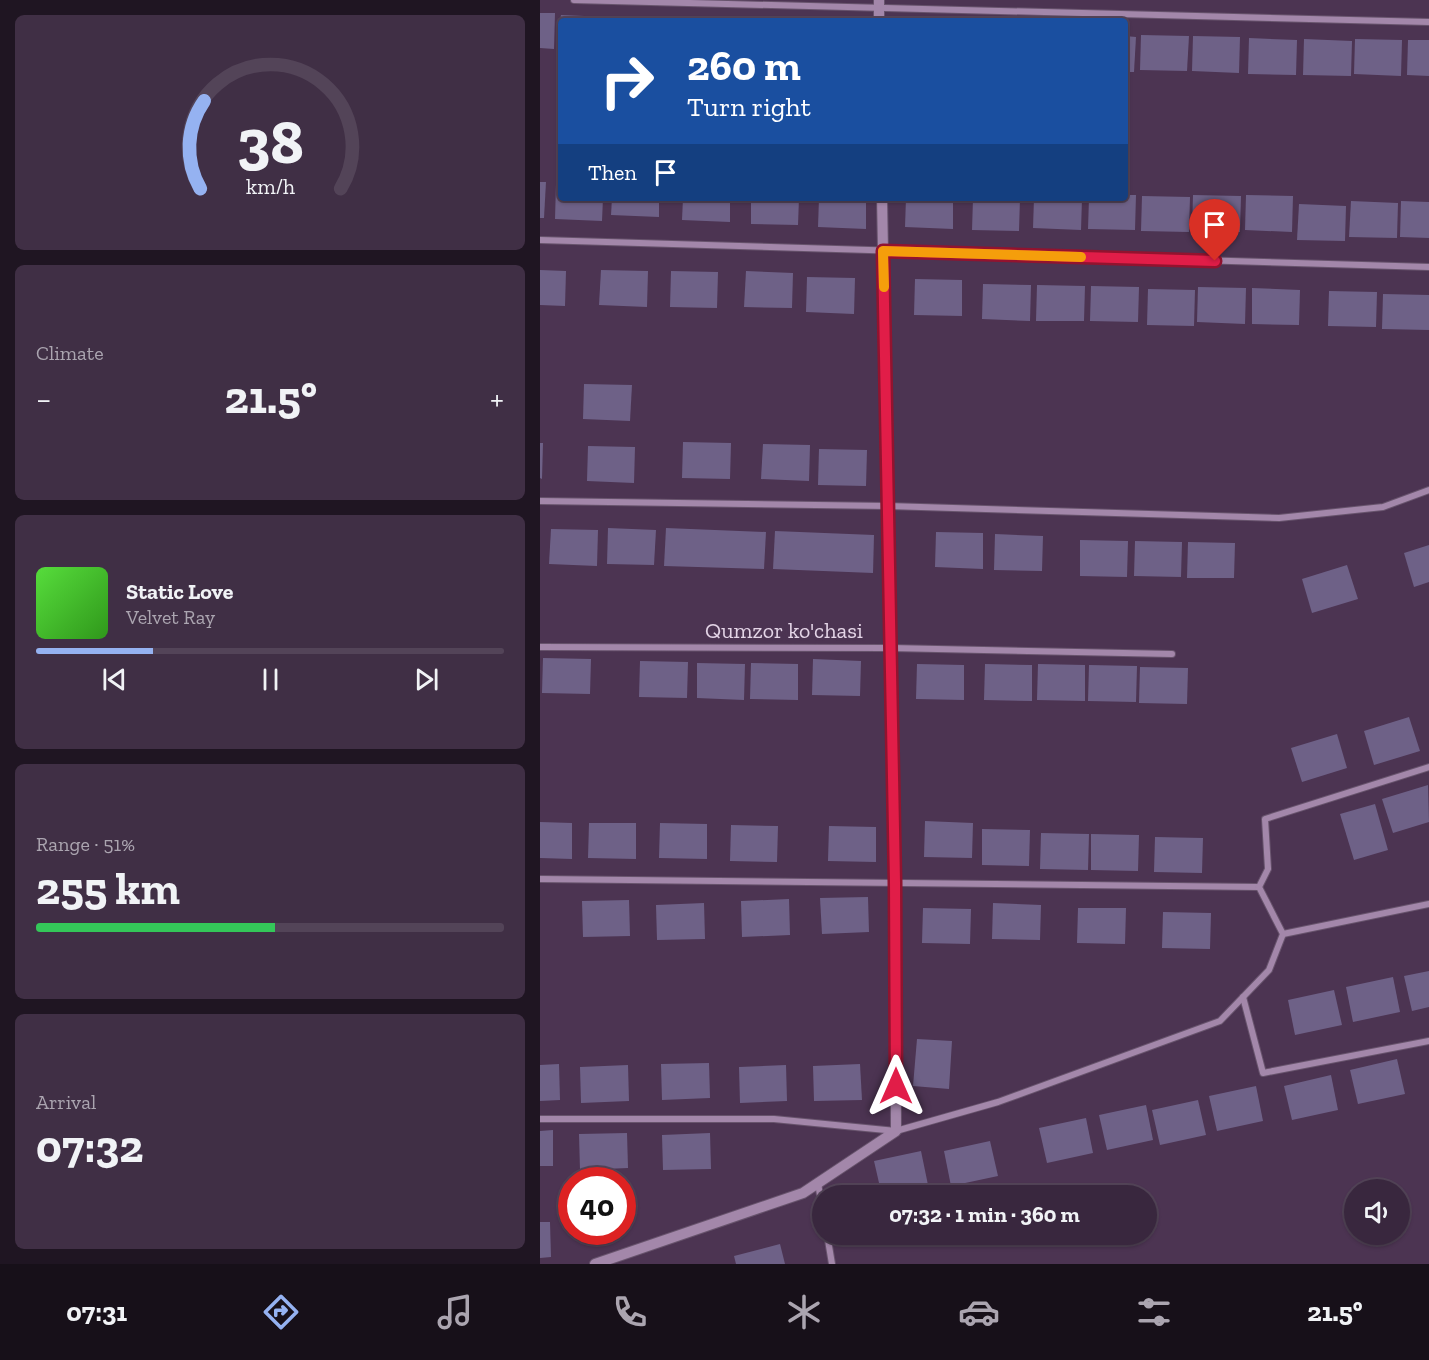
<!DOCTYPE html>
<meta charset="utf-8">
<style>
body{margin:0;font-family:"Zilla Slab",serif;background:#402f45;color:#f1f3f6;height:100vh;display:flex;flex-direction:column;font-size:22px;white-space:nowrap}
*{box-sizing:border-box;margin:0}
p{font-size:20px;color:#aba5b0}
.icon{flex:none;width:33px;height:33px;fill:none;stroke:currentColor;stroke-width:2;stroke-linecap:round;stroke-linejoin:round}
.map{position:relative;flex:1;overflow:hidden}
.details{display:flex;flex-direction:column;gap:15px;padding:15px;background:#1f1522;width:540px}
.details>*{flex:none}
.hud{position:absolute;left:18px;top:18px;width:570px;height:183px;border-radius:6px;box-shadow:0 2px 4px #0004,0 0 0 2px #534458;background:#1a4fa0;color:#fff;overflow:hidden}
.tools{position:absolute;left:804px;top:1179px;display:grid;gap:12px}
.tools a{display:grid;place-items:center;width:66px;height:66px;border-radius:50%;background:#39273e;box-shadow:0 2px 4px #0004,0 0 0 2px #534458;font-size:30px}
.speed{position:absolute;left:18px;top:1167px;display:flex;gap:12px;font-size:30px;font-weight:700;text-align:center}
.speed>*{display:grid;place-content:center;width:78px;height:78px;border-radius:50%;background:#39273e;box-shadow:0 2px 4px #0004,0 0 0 2px #534458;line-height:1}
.speed .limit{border:9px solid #d22;background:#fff;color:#111}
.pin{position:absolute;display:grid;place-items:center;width:51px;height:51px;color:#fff;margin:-62px -26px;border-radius:50% 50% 50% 0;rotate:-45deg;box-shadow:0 0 6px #0007}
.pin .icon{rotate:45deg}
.me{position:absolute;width:66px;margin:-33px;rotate:0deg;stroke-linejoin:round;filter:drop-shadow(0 0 4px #0008)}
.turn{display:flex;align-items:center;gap:21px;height:126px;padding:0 30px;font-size:27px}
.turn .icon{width:78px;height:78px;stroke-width:2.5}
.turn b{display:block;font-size:42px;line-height:51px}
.then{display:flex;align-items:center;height:57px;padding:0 30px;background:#0003;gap:12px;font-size:22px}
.big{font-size:45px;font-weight:700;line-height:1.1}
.details .tile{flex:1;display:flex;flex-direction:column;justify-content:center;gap:9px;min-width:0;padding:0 21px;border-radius:9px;background:#402f45}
.details .dial{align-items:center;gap:0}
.dial svg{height:156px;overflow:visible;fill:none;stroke:#534458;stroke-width:7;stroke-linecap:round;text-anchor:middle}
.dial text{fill:#f1f3f6;stroke:none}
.song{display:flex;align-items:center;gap:18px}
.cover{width:72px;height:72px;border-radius:9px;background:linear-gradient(135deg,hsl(110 70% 55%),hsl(110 70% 35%))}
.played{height:6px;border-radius:3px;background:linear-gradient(90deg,#95b2f1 25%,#534458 25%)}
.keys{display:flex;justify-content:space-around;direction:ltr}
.heat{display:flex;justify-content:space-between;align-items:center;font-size:33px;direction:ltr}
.charge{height:9px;border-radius:4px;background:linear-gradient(90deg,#34c759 51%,#534458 0)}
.trip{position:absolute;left:272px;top:1185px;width:345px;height:60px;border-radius:30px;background:#39273e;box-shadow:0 2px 4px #0004,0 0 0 2px #534458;font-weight:700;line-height:60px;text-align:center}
.dock{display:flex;height:96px;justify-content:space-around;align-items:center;background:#171019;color:#aba5b0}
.dock .icon{width:42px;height:42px}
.dock .current{color:#95b2f1}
.dock b{font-size:27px;color:#f1f3f6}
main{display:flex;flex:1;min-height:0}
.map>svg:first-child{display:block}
.building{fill:#6e6187}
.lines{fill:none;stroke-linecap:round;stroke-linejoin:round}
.minor-casing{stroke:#67536c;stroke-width:8}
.tertiary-casing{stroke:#67536c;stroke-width:12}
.minor{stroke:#a387aa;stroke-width:6}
.tertiary{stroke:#a387aa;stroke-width:10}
.route-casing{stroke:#92132f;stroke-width:15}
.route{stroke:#e11d48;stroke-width:10}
.slow{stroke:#f59e0b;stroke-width:10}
.labels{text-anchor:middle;stroke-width:6;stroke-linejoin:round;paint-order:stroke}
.street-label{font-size:22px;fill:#e4d5e7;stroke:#4c3452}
</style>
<main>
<section class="details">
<div class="tile dial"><svg viewBox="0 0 100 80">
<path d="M14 69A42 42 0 1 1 86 69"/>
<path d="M14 69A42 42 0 0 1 16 24" stroke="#95b2f1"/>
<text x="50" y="56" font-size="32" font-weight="700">38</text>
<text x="50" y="72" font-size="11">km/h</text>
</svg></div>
<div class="tile"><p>Climate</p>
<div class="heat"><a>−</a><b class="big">21.5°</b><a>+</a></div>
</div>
<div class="tile">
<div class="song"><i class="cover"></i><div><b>Static Love</b><p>Velvet Ray</p></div></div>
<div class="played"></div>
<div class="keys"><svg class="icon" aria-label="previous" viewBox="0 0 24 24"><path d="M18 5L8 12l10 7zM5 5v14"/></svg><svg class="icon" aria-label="pause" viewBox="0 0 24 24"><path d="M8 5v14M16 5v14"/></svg><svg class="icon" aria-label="next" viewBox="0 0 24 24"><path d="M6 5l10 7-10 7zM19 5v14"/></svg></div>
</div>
<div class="tile"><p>Range · 51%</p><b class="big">255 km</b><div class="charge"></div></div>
<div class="tile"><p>Arrival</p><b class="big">07:32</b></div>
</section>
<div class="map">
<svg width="889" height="1264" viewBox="0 0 889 1264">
<rect width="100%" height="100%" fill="#4c3452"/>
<g class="building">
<polygon points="0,13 15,13 14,49 0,48"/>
<polygon points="21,15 68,17 68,21 20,21"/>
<polygon points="601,35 649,36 647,71 600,70"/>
<polygon points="585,36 596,37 594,72 585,72"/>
<polygon points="653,36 700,37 699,73 652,71"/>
<polygon points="709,38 757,40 756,75 708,74"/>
<polygon points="764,39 812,41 811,76 763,75"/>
<polygon points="815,39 862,40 861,76 814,74"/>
<polygon points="868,40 889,40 889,76 867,75"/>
<polygon points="0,182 6,182 4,218 0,218"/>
<polygon points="16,184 21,184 21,198 63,198 62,221 15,219"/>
<polygon points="585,195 596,195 595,230 548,229 549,198 585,198"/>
<polygon points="653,195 701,196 700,232 652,230"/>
<polygon points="706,195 753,196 752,232 705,230"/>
<polygon points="602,196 650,197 649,232 601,231"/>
<polygon points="72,198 119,198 119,217 71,215"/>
<polygon points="143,198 190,198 190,222 142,220"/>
<polygon points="211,198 259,198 258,225 211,224"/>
<polygon points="279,198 326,198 326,229 278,227"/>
<polygon points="366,198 413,198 413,229 365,227"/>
<polygon points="433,198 480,198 479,231 432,230"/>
<polygon points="494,198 542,198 541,230 493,228"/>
<polygon points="811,201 858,203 857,238 809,237"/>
<polygon points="861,201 889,202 889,238 860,237"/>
<polygon points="759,204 806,206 805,241 757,240"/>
<polygon points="0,270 26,271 25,306 0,305"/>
<polygon points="61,270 108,271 107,307 59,305"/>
<polygon points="131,271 178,272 177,308 130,307"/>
<polygon points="206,271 253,273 252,308 204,307"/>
<polygon points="267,277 315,278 314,314 266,312"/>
<polygon points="375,279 422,280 422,316 374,315"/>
<polygon points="443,284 491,285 490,321 442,319"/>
<polygon points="497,285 545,286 544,321 496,321"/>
<polygon points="551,286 599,287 598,322 550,321"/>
<polygon points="658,287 706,288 705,324 657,322"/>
<polygon points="712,288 760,290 759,325 712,324"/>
<polygon points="608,289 655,290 654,326 607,325"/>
<polygon points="789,291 837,292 836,327 788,326"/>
<polygon points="843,294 889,295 889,330 842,329"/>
<polygon points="44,384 92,385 90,421 43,419"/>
<polygon points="143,442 191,443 190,479 142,478"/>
<polygon points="0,443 3,443 2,479 0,478"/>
<polygon points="223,444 270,445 269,481 221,479"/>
<polygon points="48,446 95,447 94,483 47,481"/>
<polygon points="279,449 327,450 326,486 278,485"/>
<polygon points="68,528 116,530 114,565 67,564"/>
<polygon points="126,528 226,532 224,569 124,566"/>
<polygon points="11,529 58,530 57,566 9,564"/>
<polygon points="235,531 334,535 333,573 233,569"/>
<polygon points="396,532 443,533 443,569 395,567"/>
<polygon points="455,534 503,536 502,571 454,570"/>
<polygon points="540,540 588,541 587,577 540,576"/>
<polygon points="595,541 642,542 641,577 594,576"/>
<polygon points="648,542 695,543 694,578 647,578"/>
<polygon points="889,545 889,582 874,587 864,553"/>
<polygon points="807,565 818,599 772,613 762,579"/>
<polygon points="3,658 51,659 50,694 2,693"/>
<polygon points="273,659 321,661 320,696 272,695"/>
<polygon points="100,661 148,662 147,698 99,697"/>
<polygon points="157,663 205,664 204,700 157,698"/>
<polygon points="211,663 258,664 258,700 210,699"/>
<polygon points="377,664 424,665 424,700 376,699"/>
<polygon points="445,664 492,665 492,701 444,700"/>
<polygon points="498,664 545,665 545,701 497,700"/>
<polygon points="549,665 597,666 596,702 548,701"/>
<polygon points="600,667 648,668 647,704 599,703"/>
<polygon points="869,717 880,751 834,765 824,731"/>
<polygon points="797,734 807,768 762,782 751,748"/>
<polygon points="888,785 889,822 853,833 842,799"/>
<polygon points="835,804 848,850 814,860 800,814"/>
<polygon points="385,821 433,823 432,858 384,857"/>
<polygon points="0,822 32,823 32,859 0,858"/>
<polygon points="49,823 96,823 96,859 48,858"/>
<polygon points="120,823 167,824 167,859 119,858"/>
<polygon points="191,825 238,826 237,862 190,861"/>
<polygon points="289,826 336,827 336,862 288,861"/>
<polygon points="442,829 490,830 489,866 442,865"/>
<polygon points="501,833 549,834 548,870 500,869"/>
<polygon points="551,834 599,835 598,871 551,870"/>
<polygon points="615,837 663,838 662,873 614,872"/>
<polygon points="328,897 329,932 282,934 280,898"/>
<polygon points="249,899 250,935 202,937 201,901"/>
<polygon points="89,900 90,936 43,937 42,901"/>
<polygon points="164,903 165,939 117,940 116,905"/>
<polygon points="453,903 501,905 500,940 452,939"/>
<polygon points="383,908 431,909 430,944 382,943"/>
<polygon points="538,908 586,908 585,944 537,943"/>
<polygon points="623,912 671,913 670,949 622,948"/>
<polygon points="889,971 889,1007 872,1011 864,976"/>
<polygon points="853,977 860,1012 813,1022 806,987"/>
<polygon points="794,990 802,1025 755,1035 748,1000"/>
<polygon points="377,1039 412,1041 409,1089 373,1086"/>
<polygon points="857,1059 865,1094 818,1104 810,1070"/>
<polygon points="169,1063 170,1098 122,1100 121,1064"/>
<polygon points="19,1064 20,1100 0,1101 0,1065"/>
<polygon points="320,1064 322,1100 274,1101 273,1066"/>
<polygon points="88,1065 89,1101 41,1103 40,1067"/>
<polygon points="246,1065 247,1101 200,1103 199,1067"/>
<polygon points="791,1075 798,1110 752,1120 744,1086"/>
<polygon points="716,1086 723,1121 677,1131 669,1096"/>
<polygon points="658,1100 666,1135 620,1145 612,1110"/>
<polygon points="606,1105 613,1140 567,1150 559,1115"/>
<polygon points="546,1118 553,1153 507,1163 499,1128"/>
<polygon points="13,1130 13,1166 0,1166 0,1131"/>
<polygon points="87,1133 88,1168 40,1170 39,1134"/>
<polygon points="170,1133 171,1169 123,1170 122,1135"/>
<polygon points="450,1141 458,1176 411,1186 404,1151"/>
<polygon points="381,1151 388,1185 342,1196 334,1161"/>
<polygon points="0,1222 10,1222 11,1257 0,1258"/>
<polygon points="240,1244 245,1264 196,1264 194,1256"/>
</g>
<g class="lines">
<defs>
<g id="minor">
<polyline points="34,0 889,22"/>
<polyline points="0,240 889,267"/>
<polyline points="0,501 348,506 739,518 843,507 889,490"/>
<polyline points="0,647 351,648 632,654"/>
<polyline points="0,879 719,887"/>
<polyline points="719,887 728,869 725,819 889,767"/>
<polyline points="743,934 889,904"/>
<polyline points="703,997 723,1073 889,1041"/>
<polyline points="0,1119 234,1119 356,1131 458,1102 680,1021 729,970 743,934 719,887"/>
<polyline points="278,1183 282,1207"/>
<polyline points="287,1234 292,1264"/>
</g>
<g id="tertiary">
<polyline points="339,0 339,21"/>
<polyline points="55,1264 263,1193 356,1131 355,882 342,198"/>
</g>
</defs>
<use href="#minor" class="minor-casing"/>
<use href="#tertiary" class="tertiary-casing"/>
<use href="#minor" class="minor"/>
<use href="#tertiary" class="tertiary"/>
</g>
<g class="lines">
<defs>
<polyline id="route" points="356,1086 355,882 343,251 675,261"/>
</defs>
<use href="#route" class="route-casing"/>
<use href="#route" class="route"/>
<polyline class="slow" points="344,287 343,251 541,257"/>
</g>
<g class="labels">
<g class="street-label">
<text x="244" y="638">Qumzor ko'chasi</text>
</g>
</g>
</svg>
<div class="tools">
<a><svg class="icon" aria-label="sound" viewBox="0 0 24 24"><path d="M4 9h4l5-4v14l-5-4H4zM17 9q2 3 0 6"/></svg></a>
</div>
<div class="speed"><div class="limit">40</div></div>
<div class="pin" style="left:675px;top:261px;background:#d93025"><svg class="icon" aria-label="arrive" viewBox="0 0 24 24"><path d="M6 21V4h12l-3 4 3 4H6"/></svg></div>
<svg class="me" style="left:356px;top:1086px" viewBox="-20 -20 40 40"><path d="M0-17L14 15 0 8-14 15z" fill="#e11d48" stroke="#fff" stroke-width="4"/></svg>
<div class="trip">07:32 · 1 min · 360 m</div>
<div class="hud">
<div class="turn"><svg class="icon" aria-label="right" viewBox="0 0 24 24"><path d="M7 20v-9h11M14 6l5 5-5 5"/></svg><div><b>260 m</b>Turn right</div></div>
<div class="then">Then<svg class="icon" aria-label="arrive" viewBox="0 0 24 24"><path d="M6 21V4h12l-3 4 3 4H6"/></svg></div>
</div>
</div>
</main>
<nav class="dock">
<b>07:31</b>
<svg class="icon current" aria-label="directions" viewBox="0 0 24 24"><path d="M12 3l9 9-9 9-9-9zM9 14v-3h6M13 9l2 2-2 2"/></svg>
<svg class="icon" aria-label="music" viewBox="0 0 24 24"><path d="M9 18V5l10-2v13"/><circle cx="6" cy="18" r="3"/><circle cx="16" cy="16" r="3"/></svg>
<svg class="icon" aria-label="phone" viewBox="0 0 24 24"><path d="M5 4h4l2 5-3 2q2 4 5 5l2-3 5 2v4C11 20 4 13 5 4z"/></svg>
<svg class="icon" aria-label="climate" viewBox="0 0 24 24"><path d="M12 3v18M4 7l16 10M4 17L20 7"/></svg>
<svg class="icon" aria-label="car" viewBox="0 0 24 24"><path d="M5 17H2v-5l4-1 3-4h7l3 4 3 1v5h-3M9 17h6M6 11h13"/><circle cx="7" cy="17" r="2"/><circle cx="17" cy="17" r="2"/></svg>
<svg class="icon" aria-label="filters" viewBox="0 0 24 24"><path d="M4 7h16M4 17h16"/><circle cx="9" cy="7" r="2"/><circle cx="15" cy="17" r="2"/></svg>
<b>21.5°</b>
</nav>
